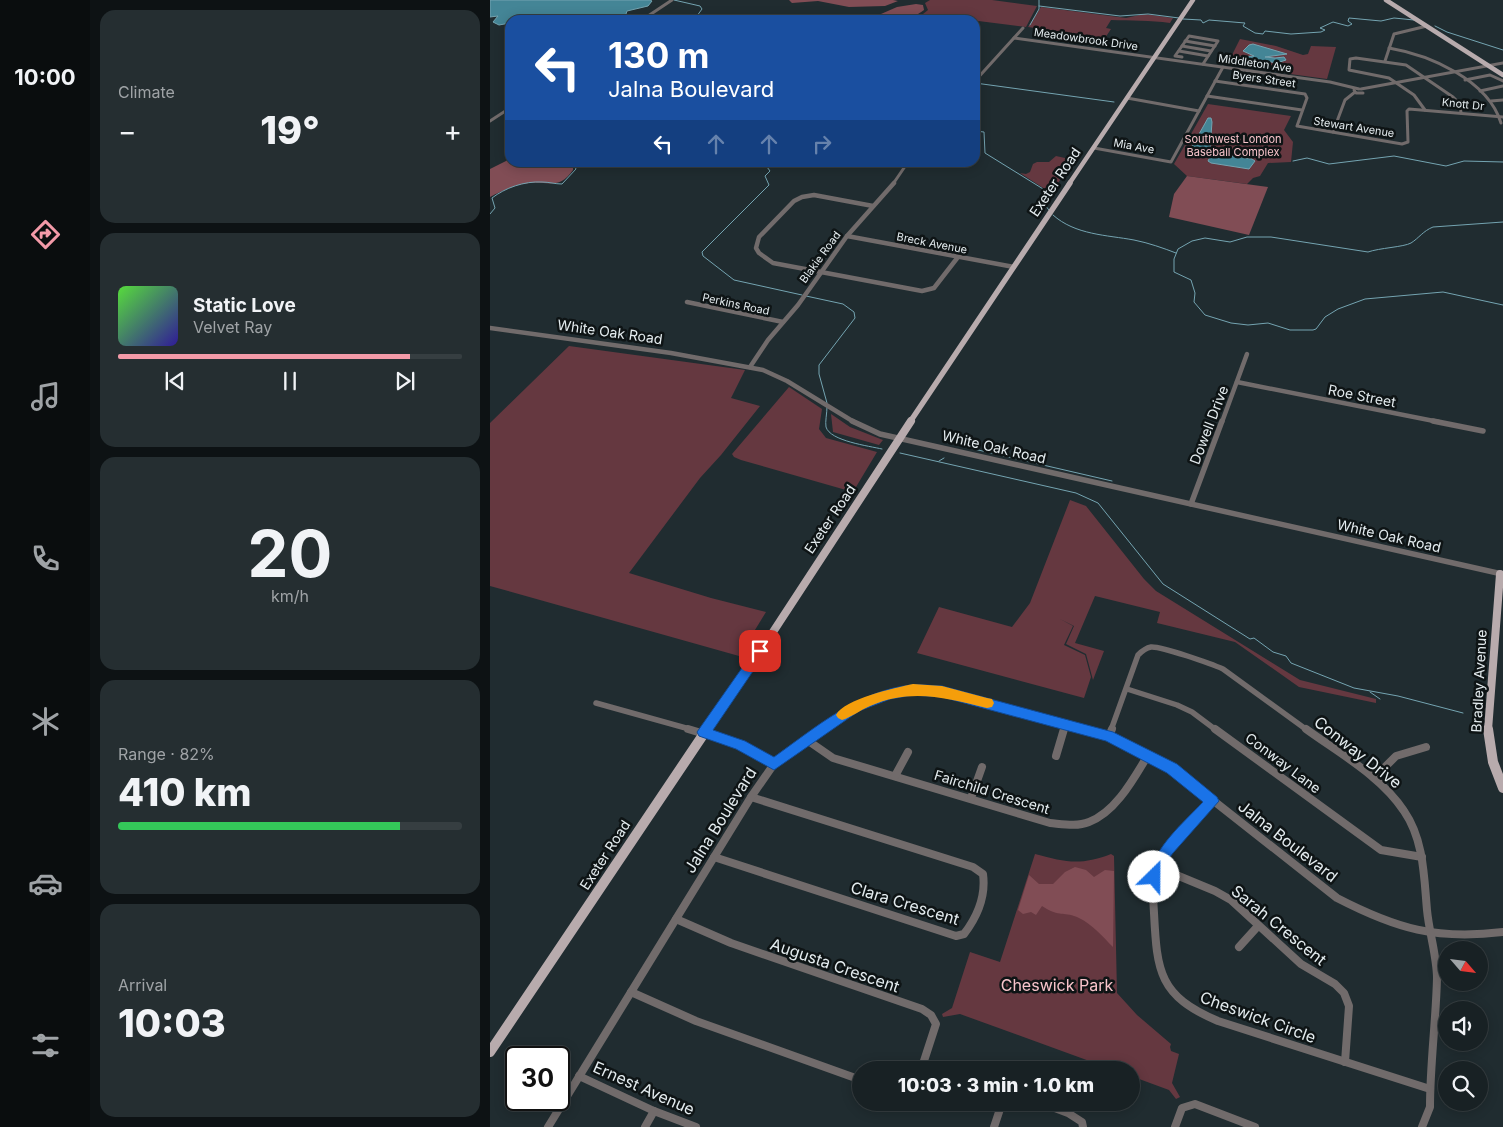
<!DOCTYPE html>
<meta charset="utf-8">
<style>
body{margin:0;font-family:Inter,sans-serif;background:#252e31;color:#f1f3f6;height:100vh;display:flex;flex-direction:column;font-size:19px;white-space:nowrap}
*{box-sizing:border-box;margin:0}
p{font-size:16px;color:#9fa3a6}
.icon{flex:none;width:28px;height:28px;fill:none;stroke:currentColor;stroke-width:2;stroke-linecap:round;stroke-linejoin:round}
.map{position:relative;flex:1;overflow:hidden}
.panel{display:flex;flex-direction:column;gap:10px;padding:10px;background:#0d1214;width:400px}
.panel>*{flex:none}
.hud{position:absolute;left:15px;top:15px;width:475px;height:152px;border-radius:15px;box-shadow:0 2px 12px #0003,0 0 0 1px #363e41;background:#1a4fa0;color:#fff;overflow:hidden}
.needle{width:32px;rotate:118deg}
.fabs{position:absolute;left:948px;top:941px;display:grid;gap:10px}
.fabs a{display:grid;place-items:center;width:50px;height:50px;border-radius:50%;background:#182124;box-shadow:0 2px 12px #0003,0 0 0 1px #363e41;font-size:25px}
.speed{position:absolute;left:15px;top:1046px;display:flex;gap:10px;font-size:25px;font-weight:700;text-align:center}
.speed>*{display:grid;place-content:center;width:65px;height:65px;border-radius:50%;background:#182124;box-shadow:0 2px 12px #0003,0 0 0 1px #363e41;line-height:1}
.speed .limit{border:2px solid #111;border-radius:8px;background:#fff;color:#111}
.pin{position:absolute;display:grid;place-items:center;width:42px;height:42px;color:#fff;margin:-21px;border-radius:10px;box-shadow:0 2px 8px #0006}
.me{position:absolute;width:55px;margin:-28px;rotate:23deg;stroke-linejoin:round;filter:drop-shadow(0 0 4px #0008)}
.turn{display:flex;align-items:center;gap:18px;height:105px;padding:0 20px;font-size:22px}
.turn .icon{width:65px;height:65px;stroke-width:2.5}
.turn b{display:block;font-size:35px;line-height:42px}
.lanes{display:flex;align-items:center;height:48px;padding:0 20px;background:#0003;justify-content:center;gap:25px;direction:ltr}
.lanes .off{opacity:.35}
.big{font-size:38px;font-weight:800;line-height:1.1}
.panel .card{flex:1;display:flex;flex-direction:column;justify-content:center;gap:8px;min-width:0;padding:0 18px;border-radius:15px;background:#252e31}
.panel .dial{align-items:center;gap:0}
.dial b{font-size:65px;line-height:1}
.song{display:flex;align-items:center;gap:15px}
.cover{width:60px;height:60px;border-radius:8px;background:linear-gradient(135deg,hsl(110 70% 55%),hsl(250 70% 35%))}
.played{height:5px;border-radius:2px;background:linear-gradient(90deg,#f39aa8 85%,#363e41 85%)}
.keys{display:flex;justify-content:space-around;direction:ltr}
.heat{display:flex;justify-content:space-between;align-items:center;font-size:28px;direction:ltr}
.charge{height:8px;border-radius:4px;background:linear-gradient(90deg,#34c759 82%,#363e41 0)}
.trip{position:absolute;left:362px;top:1061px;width:288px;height:50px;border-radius:25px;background:#182124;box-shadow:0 2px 12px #0003,0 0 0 1px #363e41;font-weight:800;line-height:50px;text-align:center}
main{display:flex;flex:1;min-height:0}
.menu{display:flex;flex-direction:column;width:90px;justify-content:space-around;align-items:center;background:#0a0d0e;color:#9fa3a6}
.menu .icon{width:35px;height:35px}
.menu .active{color:#f39aa8}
.menu b{font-size:22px;color:#f1f3f6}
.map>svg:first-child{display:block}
.green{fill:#653840}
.forest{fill:#814d55}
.water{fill:#448596;stroke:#74a4b1}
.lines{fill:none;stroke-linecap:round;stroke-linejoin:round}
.stream{stroke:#74a4b1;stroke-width:1}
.minor-far3{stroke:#716b6b;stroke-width:3}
.minor-far2{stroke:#716b6b;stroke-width:4.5}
.minor-far1{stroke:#716b6b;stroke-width:5.5}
.minor{stroke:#716b6b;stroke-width:8}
.major-far3{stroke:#b8abad;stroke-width:4.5}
.major-far2{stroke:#b8abad;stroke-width:5.5}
.major-far1{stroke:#b8abad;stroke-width:8}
.major{stroke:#b8abad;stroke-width:10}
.route{fill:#1a73e8;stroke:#114b97}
.slow{fill:#f59e0b}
.labels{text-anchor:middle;stroke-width:5;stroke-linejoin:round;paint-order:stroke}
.far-street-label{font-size:11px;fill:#e4ecef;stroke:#0e1415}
.far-park-label{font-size:11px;fill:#f8c4cb;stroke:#0e1415}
.street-label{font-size:14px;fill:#e4ecef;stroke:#0e1415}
.near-street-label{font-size:16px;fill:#e4ecef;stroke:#0e1415}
.near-park-label{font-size:16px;fill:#f8c4cb;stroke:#0e1415}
</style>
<main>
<nav class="menu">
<b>10:00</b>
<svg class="icon active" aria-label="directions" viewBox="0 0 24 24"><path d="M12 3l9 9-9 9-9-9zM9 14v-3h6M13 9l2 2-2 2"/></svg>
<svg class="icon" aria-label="music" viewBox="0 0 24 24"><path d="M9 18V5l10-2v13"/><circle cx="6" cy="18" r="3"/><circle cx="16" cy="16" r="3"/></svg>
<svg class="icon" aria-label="phone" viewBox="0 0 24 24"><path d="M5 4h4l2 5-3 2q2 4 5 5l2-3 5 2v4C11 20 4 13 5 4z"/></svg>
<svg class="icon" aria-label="climate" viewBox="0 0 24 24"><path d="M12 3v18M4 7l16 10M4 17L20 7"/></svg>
<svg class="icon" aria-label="car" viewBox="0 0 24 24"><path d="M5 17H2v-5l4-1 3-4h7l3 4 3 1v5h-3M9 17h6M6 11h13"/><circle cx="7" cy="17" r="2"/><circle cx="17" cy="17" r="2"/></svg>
<svg class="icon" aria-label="filters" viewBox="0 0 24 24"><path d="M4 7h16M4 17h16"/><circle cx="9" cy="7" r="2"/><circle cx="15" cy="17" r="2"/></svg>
</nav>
<section class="panel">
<div class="card"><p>Climate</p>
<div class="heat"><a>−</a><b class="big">19°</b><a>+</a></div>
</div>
<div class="card">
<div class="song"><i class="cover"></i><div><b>Static Love</b><p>Velvet Ray</p></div></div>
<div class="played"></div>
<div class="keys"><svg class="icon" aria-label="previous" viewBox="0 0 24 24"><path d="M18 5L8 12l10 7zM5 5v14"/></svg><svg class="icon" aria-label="pause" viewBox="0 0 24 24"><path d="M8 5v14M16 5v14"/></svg><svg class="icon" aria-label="next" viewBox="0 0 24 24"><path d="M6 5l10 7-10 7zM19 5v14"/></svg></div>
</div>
<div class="card dial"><b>20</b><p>km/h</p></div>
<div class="card"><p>Range · 82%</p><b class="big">410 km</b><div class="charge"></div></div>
<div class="card"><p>Arrival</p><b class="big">10:03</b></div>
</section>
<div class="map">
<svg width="1013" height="1127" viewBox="0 0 1013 1127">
<rect width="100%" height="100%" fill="#202c30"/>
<g class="green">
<polygon points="440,0 502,0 547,6 536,27 433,14 438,10 435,3"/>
<path d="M551,7L636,18L654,14L683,18L680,23C660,20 641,21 621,20L616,28L621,29L615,38L538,27Z"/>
<polygon points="750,39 786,46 813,55 818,54 821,46 846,47 837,79 800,74 801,68 740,59"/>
<polygon points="718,104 801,116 794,130 803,142 801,162 778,163 770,176 763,178 757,184 697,176 684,164"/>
<polygon points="566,156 584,160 561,193 530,173 536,174 540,172 543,164 547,162 559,162"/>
<polygon points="79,346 255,370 241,398 270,406 231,455 210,478 139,573 221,598 276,612 249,656 0,586 0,423"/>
<polygon points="299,387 332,409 329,429 336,438 387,452 363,492 251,460 244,457 242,454"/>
<polygon points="341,414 360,427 393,440 389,445 343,432"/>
<polygon points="580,500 596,506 654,579 666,591 810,680 886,699 886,703 809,687 745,642 667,623 670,612 605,596 585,643 614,651 603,680 596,654 576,644 584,626 570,619 583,626 574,645 595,655 601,677 594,698 427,653 449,607 522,627 540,603"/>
<path d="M545,854C575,862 590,866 621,854L624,856L627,993L647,1015L681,1044L680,1047L681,1051L689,1054L682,1083L690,1097L686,1099L679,1090L641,1076V1070H624L470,1014L453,1017L452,1014L462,1008L480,952L510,962Z"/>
</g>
<g class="forest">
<polygon points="299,0 403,0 408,1 395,6 359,7 328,1 302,3"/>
<path d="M426,4L433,5L434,10C423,19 403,23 391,16V14L407,7Z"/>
<path d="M20,159V162L83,163V170C68,192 56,179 33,184C22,186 10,192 0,197V169Z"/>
<polygon points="697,176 778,187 759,235 679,217 684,194"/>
<path d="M585,867L596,870L604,877L615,870L624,871L623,947C613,937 602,924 589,918C575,911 570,918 552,906L546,915L541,912L533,914L528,910L539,875L549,884H563L575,872Z"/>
</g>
<g class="water">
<polygon points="0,0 160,0 162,1 158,6 137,11 136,14 139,17 134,20 20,20 20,23 9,25 3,22 8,16 0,17"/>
<polygon points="763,44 797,54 775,57 785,58 794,57 796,60 787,63 750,57 764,56 753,51 759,45"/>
<path d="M718,118H721L722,122L720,149L716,156C711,157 703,154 699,152Z"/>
<polygon points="722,153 762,159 765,161 759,169 721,163 718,161"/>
</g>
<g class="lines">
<g class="stream">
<polyline points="184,0 210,6 212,9 204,20"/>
<polyline points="549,6 630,16 658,14 689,18"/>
<polyline points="693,19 711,20 713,23 719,20 755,23 753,26 765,33 773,34 775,31 801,34 831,32 835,30 830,28 843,22 858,26 862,24 858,21 859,18 891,21 904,18 924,20"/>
<polyline points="540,25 549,9 549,0"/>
<polyline points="945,26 957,32 1013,50"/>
<polyline points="485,83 624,102"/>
<polyline points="485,131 494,132 495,153 558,192 560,195 554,204 559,210"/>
<polyline points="803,161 817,158 839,164 904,156 956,166 974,161 1013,162"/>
<polyline points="281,162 277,167 280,171 275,176 279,185 212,252 213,256 244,280 312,295"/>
<path d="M0,214L5,208L2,198C15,188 34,181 52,182C59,182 65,184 72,184L86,169L83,162"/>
<path d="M563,215C585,235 617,235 644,240C659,243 673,248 686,253"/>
<path d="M1013,222L943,227C933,231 929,238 921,243C914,247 889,248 878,252L781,237H757L740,242L715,238L702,241L688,249L684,259V272L701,280L705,293L704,302L715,315L741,323L758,325L778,323L800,330H823L826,329L835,317L848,309L875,299L953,292L1013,305"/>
<polyline points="316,296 353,304 364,312 365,318 329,365 329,374 337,403"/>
<path d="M337,407C337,413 335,422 336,427C340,441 379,446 392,449"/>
<polyline points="471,446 622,481"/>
<polyline points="410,453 586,493 608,503 673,584 760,639 764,638 783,652 796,656 801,663 864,688 908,696 973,713"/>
<polyline points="449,461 454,458"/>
<polyline points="880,692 890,699"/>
</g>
<g class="minor-far3">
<polyline points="152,20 182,0"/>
<polyline points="524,38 840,82 869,89"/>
<polyline points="695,41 725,46"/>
<polyline points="692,46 721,51"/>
<path d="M899,48C940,55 998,80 1011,123"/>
<polyline points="689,51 718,56"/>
<polyline points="692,57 685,56 699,36 728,41 713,64"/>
<polyline points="895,61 904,34 937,26"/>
<polyline points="975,80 1000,75 1013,81"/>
<polyline points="485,81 533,28"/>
<polyline points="725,81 815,94 817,98 807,126 912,144 918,142 917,111 919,109 1013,117"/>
<polyline points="871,89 1013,63"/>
<polyline points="864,90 866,93 873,93"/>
<polyline points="990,91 1013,86"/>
<polyline points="717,96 812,110"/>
<polyline points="637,98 709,111"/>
<polyline points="1001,101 1013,100"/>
<polyline points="935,110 924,95 899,78 859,70 860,59 866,58 916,65 963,97 970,104 971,113"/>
<polyline points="0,121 20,108"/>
<polyline points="843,132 855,100 865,92"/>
<polyline points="604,148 681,162 733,67"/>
<polyline points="403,184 418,162"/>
</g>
<g class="minor-far2">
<polyline points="383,206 324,195 312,197 304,201 269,237 266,248 269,253 283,263 432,291 444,288 468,257"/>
<polyline points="357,236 524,267"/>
<polyline points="197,302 293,322"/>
<polyline points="0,328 181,353 273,370 297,381 364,422"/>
<polyline points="260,367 278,340 308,305 357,236 404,183"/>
<polyline points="747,382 949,422"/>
<polyline points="732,422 757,354"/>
</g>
<g class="minor-far1">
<polyline points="362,421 390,434 1012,574"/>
<polyline points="943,421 993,431"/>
<polyline points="701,504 732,421"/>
<polyline points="637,689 687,705 702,712 726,730"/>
<polyline points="106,703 203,730"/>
<path d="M331,730C368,703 404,685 452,691C469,693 487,700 503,705C534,713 565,722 596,730"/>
<polyline points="574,730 575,725"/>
<path d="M621,730L648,655C652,651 656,648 661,647C671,646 722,664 733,669L817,730"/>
</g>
<g class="minor">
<polyline points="198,729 251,745 284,764"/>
<path d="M591,729L619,736L682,768L847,898C907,929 946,940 1013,932"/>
<polyline points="725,729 891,850 932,857"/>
<path d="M816,729C849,753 891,776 914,811C934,840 934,877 937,910C939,932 947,957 947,978C946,1021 940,1064 940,1107L932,1127"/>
<polyline points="619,736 622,729"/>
<path d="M317,740L343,758L560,823C572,824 587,827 599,822C626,812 644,778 658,755"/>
<polyline points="566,756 574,729"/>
<polyline points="405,776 418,752"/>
<polyline points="884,778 906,756 936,747"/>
<polyline points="481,798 492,767"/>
<path d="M722,801C704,820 682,838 669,861C661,877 663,896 664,913C667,972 669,996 728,1021L940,1089"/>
<path d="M224,857L466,936L474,934C487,917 496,896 493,874L483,867L261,797"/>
<polyline points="667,867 725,891 741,900 811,964 845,984 854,993 859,1006 855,1062"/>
<polyline points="186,919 241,943 432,1009 441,1015 446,1024 431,1070"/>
<polyline points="749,947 768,926"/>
<polyline points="141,992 206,1021 371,1080"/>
<polyline points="89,1076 164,1111 206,1127"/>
<polyline points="549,1102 578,1113 592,1122 593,1127"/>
<polyline points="58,1127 261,797 284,764 333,729"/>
<polyline points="155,1127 164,1111"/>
<polyline points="504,1127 510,1109 515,1102"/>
<polyline points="685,1127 692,1108 705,1104 765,1127"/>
</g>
<g class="major-far3">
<polyline points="896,0 1013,75"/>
<polyline points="579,184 703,0"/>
</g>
<polyline class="major-far2" points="420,422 580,183"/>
<g class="major-far1">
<polyline points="216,730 281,635 421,421"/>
<polyline points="998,730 1010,574"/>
</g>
<g class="major">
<polyline points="998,729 1003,762 1013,788"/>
<polyline points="0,1052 217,729"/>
</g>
</g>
<path class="route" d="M270,646L274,648L276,651L274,655L223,730L255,741L284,757C326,727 368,691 421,685C431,684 442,686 452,686L623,732L687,764L727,797L729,801L683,853L675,864L669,882L664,884L659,882L657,877C668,844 690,826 713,802L677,773L616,741L452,697L423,695L400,699L369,711L284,770L246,749L209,736L207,732L266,648Z"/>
<path class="slow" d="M423,684L452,686L497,698L502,699L504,703L502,707L497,708C455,698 422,688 380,706C370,710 362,717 352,720L348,718L346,715C354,699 405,688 423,684Z"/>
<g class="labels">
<g class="far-street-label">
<text transform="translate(596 39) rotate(8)" y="4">Meadowbrook Drive</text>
<text transform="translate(765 63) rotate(8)" y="4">Middleton Ave</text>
<text transform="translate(774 79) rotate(8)" y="4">Byers Street</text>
<text transform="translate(973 104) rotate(6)" y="4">Knott Dr</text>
<text transform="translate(864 127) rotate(9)" y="4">Stewart Avenue</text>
<text transform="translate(644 146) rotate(10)" y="4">Mia Ave</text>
<text transform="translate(442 243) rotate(11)" y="4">Breck Avenue</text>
<text transform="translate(330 257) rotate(-54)" y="4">Blakie Road</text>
<text transform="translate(246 304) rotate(12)" y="4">Perkins Road</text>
</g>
<g class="far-park-label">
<text x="743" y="143">Southwest London<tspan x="743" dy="13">Baseball Complex</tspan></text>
</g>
<g class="street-label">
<text transform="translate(565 182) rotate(-56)" y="5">Exeter Road</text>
<text transform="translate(120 332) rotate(8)" y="5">White Oak Road</text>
<text transform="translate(872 396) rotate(11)" y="5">Roe Street</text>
<text transform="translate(719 425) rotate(-69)" y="5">Dowell Drive</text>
<text transform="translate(504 447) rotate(13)" y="5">White Oak Road</text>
<text transform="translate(340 519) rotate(-56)" y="5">Exeter Road</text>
<text transform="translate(899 536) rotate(13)" y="5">White Oak Road</text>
<text transform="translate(989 681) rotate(-87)" y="5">Bradley Avenue</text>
<text transform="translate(793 763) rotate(37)" y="5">Conway Lane</text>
<text transform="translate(502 792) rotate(17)" y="5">Fairchild Crescent</text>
<text transform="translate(115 855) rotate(-57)" y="5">Exeter Road</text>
</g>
<g class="near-street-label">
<text transform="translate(868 752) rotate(38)" y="6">Conway Drive</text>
<text transform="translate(230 820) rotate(-58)" y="6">Jalna Boulevard</text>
<text transform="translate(798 841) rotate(38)" y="6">Jalna Boulevard</text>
<text transform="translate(415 903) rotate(17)" y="6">Clara Crescent</text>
<text transform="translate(789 925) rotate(39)" y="6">Sarah Crescent</text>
<text transform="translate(345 965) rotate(19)" y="6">Augusta Crescent</text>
<text transform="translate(768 1017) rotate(20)" y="6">Cheswick Circle</text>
<text transform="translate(154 1088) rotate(24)" y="6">Ernest Avenue</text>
</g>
<g class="near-park-label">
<text x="567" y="991">Cheswick Park</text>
</g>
</g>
</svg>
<div class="fabs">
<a><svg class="needle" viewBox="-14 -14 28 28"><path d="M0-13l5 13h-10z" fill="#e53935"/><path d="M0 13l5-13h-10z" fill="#9fa3a6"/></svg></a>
<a><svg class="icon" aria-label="sound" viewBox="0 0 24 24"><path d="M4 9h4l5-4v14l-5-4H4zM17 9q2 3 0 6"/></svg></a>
<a><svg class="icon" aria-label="search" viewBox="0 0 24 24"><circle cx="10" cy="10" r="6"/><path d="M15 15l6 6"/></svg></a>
</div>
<div class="speed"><div class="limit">30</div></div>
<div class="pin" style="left:270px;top:651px;background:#d93025"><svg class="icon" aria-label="arrive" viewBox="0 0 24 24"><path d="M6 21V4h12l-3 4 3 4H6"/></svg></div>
<svg class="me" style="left:664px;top:877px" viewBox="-20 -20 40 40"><circle r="19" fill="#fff"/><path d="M0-13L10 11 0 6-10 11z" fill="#1a73e8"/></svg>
<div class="trip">10:03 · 3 min · 1.0 km</div>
<div class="hud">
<div class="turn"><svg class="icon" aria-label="left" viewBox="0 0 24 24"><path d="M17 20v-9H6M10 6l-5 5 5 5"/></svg><div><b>130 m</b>Jalna Boulevard</div></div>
<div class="lanes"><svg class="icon" aria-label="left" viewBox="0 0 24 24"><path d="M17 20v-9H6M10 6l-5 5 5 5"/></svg><svg class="icon off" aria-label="ahead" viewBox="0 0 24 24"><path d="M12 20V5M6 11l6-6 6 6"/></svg><svg class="icon off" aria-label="ahead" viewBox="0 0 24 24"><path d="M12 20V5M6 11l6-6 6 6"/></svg><svg class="icon off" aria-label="right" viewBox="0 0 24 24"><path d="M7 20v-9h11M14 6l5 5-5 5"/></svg></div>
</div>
</div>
</main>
